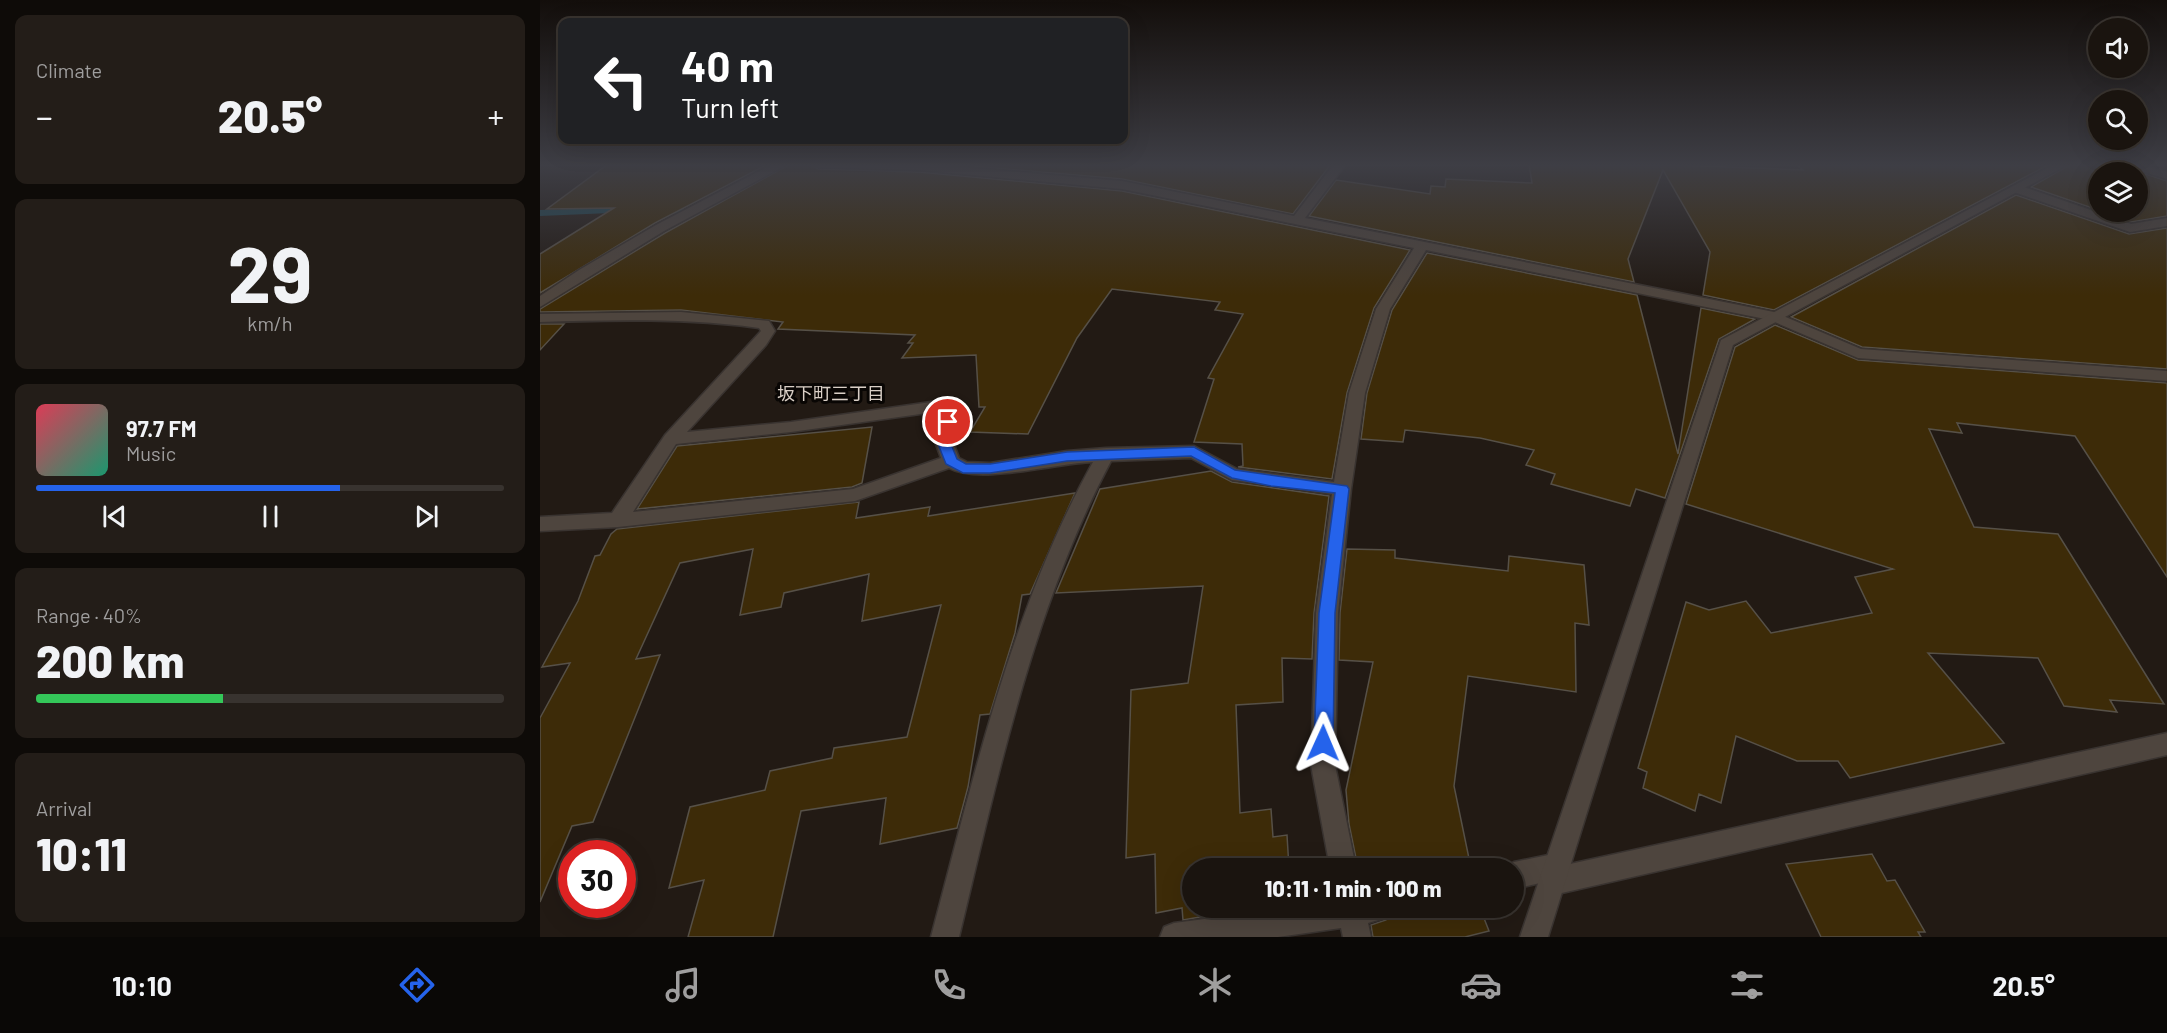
<!DOCTYPE html>
<meta charset="utf-8">
<style>
body{margin:0;font-family:Barlow,"Noto Sans JP",sans-serif;background:#231d18;color:#f1f3f6;height:100vh;display:flex;flex-direction:column;font-size:22px;white-space:nowrap}
*{box-sizing:border-box;margin:0}
p{font-size:20px;color:#9f9e9e}
.icon{flex:none;width:33px;height:33px;fill:none;stroke:currentColor;stroke-width:2;stroke-linecap:round;stroke-linejoin:round}
.map{position:relative;flex:1;overflow:hidden}
.details{display:flex;flex-direction:column;gap:15px;padding:15px;background:#0e0b08;width:540px}
.details>*{flex:none}
.hud{position:absolute;left:18px;top:18px;width:570px;height:126px;border-radius:12px;box-shadow:0 6px 24px #0002,0 0 0 2px #38332f;background:#202124;color:#fff;overflow:hidden}
.controls{position:absolute;left:1548px;top:18px;display:grid;gap:12px}
.controls a{display:grid;place-items:center;width:60px;height:60px;border-radius:50%;background:#1a140f;box-shadow:0 6px 24px #0002,0 0 0 2px #38332f;font-size:30px}
.speed{position:absolute;left:18px;top:840px;display:flex;gap:12px;font-size:30px;font-weight:700;text-align:center}
.speed>*{display:grid;place-content:center;width:78px;height:78px;border-radius:50%;background:#1a140f;box-shadow:0 6px 24px #0002,0 0 0 2px #38332f;line-height:1}
.speed .limit{border:9px solid #d22;background:#fff;color:#111}
.pin{position:absolute;display:grid;place-items:center;width:51px;height:51px;color:#fff;margin:-26px;border:3px solid #fff;border-radius:50%;box-shadow:0 2px 6px #0007}
.me{position:absolute;width:66px;margin:-33px;rotate:1deg;stroke-linejoin:round;filter:drop-shadow(0 0 4px #0008)}
.turn{display:flex;align-items:center;gap:21px;height:126px;padding:0 24px;font-size:27px}
.turn .icon{width:78px;height:78px;stroke-width:2.5}
.turn b{display:block;font-size:42px;line-height:51px}
.big{font-size:45px;font-weight:800;line-height:1.1}
.details .card{flex:1;display:flex;flex-direction:column;justify-content:center;gap:9px;min-width:0;padding:0 21px;border-radius:12px;background:#231d18}
.details .dial{align-items:center;gap:0}
.dial b{font-size:78px;line-height:1}
.song{display:flex;align-items:center;gap:18px}
.cover{width:72px;height:72px;border-radius:9px;background:linear-gradient(135deg,hsl(350 70% 55%),hsl(160 70% 35%))}
.played{height:6px;border-radius:3px;background:linear-gradient(90deg,#2563eb 65%,#38332f 65%)}
.keys{display:flex;justify-content:space-around;direction:ltr}
.heat{display:flex;justify-content:space-between;align-items:center;font-size:33px;direction:ltr}
.charge{height:9px;border-radius:4px;background:linear-gradient(90deg,#34c759 40%,#38332f 0)}
.trip{position:absolute;left:642px;top:858px;width:342px;height:60px;border-radius:30px;background:#1a140f;box-shadow:0 6px 24px #0002,0 0 0 2px #38332f;font-weight:800;line-height:60px;text-align:center}
.tab-bar{display:flex;height:96px;justify-content:space-around;align-items:center;background:#0a0806;color:#9f9e9e}
.tab-bar .icon{width:42px;height:42px}
.tab-bar .current{color:#2563eb}
.tab-bar b{font-size:27px;color:#f1f3f6}
main{display:flex;flex:1;min-height:0}
.map>svg:first-child{display:block}
.lines{fill:none;stroke-linecap:round;stroke-linejoin:round}
.stream{fill:#1d4b59;fill-rule:evenodd}
.building{fill:#3d2b08;stroke:#565047;stroke-width:1.5}
.minor-casing{stroke:#393330;stroke-width:3}
.tertiary-casing{stroke:#393330;stroke-width:3}
.minor{fill:#4e453e;fill-rule:evenodd}
.tertiary{fill:#4e453e;fill-rule:evenodd}
.route{fill:#2563eb;stroke:#184099;stroke-width:1.5}
.labels{text-anchor:middle;stroke-width:6;stroke-linejoin:round;paint-order:stroke}
.neighbourhood-label{font-size:18px;fill:#d9cfc6;stroke:#090604}
</style>
<main>
<section class="details">
<div class="card"><p>Climate</p>
<div class="heat"><a>−</a><b class="big">20.5°</b><a>+</a></div>
</div>
<div class="card dial"><b>29</b><p>km/h</p></div>
<div class="card">
<div class="song"><i class="cover"></i><div><b>97.7 FM</b><p>Music</p></div></div>
<div class="played"></div>
<div class="keys"><svg class="icon" aria-label="previous" viewBox="0 0 24 24"><path d="M18 5L8 12l10 7zM5 5v14"/></svg><svg class="icon" aria-label="pause" viewBox="0 0 24 24"><path d="M8 5v14M16 5v14"/></svg><svg class="icon" aria-label="next" viewBox="0 0 24 24"><path d="M6 5l10 7-10 7zM19 5v14"/></svg></div>
</div>
<div class="card"><p>Range · 40%</p><b class="big">200 km</b><div class="charge"></div></div>
<div class="card"><p>Arrival</p><b class="big">10:11</b></div>
</section>
<div class="map">
<svg width="1627" height="937" viewBox="0 0 1627 937">
<rect width="100%" height="100%" fill="#221a14"/>
<g class="lines">
<g class="stream">
<polygon points="90,207 95,210 94,212 0,216 0,210"/>
<polygon points="117,207 142,208 147,211 142,214 113,212 112,210"/>
</g>
</g>
<g class="building">
<polygon points="68,164 228,164 115,223 0,293 0,254 74,208 7,209"/>
<polygon points="250,164 270,164 278,169 379,172 582,191 870,250 834,308 807,393 792,479 698,467 703,466 702,444 654,442 674,379 668,378 703,314 675,310 680,302 572,289 537,338 488,434 430,432 445,407 439,407 436,355 362,358 373,343 368,343 375,335 238,329 243,322 141,310 0,312 0,309 125,233"/>
<polygon points="409,164 791,164 753,214 582,179"/>
<polygon points="989,164 1107,164 1263,170 1256,164 1510,164 1234,310 1163,295 1170,252 1123,170 1088,259 1094,282 769,216 796,180 890,194 891,186 905,187 906,179 992,183"/>
<polygon points="1531,164 1576,164 1627,181 1627,216 1591,222 1562,212 1598,212 1598,172 1558,172 1558,210 1491,187"/>
<polygon points="1476,195 1589,234 1627,228 1627,369 1322,347 1251,317"/>
<polygon points="887,253 1097,295 1138,454 1161,308 1215,319 1179,339 1125,498 1096,489 1090,506 1011,484 1015,474 986,465 994,450 940,438 865,430 863,442 821,439 827,393 852,310"/>
<polygon points="0,324 24,324 0,350"/>
<polygon points="1235,325 1318,360 1627,383 1627,577 1535,436 1417,423 1422,433 1389,429 1434,527 1518,534 1624,704 1570,700 1577,712 1524,706 1498,658 1388,653 1464,743 1310,778 1298,761 1257,761 1196,736 1181,803 1159,794 1155,811 1103,788 1107,772 1098,768 1146,602 1169,610 1206,601 1231,633 1332,613 1315,577 1353,569 1146,504 1195,347"/>
<polygon points="332,427 322,483 312,487 97,509 137,446"/>
<polygon points="671,471 692,482 789,496 774,613 772,659 742,658 743,702 696,705 700,813 731,809 733,837 747,835 749,868 652,868 652,908 710,908 643,920 642,908 616,913 615,854 586,858 591,690 648,683 663,586 516,593 560,489"/>
<polygon points="535,493 490,594 482,595 475,633 450,714 440,715 428,787 417,828 340,844 346,798 261,811 233,937 148,937 164,880 129,888 150,807 225,790 230,771 292,758 294,748 367,737 401,605 322,621 329,574 244,593 241,607 200,615 213,549 140,563 96,659 120,655 53,822 32,826 0,902 0,718 30,663 2,667 38,601 55,556 60,555 71,534 77,529 319,502 316,518 390,507 388,516"/>
<polygon points="807,549 855,550 855,558 968,571 969,556 1044,565 1049,625 1035,623 1036,692 928,676 914,786 931,868 818,868 809,824 806,790 833,662 799,660 800,613"/>
<polygon points="1332,854 1347,881 1355,880 1385,932 1378,932 1381,937 1281,937 1246,864"/>
<polygon points="851,908 940,908 949,931 925,937 833,937 831,925 846,920"/>
</g>
<g class="lines">
<defs>
<g id="minor">
<polygon points="233,164 248,164 124,231 0,307 0,296 39,270 116,225"/>
<path d="M272,164H383L582,181L754,216L794,164H806L765,218L1234,312L1321,349L1627,371V381L1318,358L1230,320L886,250L850,309L825,393L811,489L798,613L795,765L816,868H790L771,765L776,613L792,494L692,480L651,458L571,461C493,608 458,776 419,937H391C434,776 472,608 553,462C516,463 439,485 409,468L315,501L78,527L0,531V517L72,513L125,435L221,331L219,328C146,318 73,320 0,322V314L141,312L229,321L235,331L226,345L147,432L251,422L412,399L418,400L420,404L412,439L419,458L427,462L450,463L527,451L566,448L654,446L697,469L794,482L809,393L836,309L874,248L582,189L379,170L278,167ZM402,411L394,439L401,458L313,489L93,512L136,444L251,432Z"/>
<polygon points="1578,164 1597,164 1627,172 1627,179"/>
<polygon points="1478,185 1591,224 1627,218 1627,226 1590,232 1474,192 1474,186"/>
<polygon points="1627,733 1627,755 1013,895 1003,891 1000,883 974,889 974,868 964,868 974,862 1018,853 1027,857 1030,864"/>
<polygon points="749,908 849,908 845,918 828,923 831,937 803,937 801,928 738,937 620,937 624,927 634,923"/>
</g>
<polygon id="tertiary" points="1515,164 1529,164 1193,345 1008,937 980,937 1181,340"/>
</defs>
<use href="#minor" class="minor-casing"/>
<use href="#tertiary" class="tertiary-casing"/>
<use href="#minor" class="minor"/>
<use href="#tertiary" class="tertiary"/>
</g>
<linearGradient id="sky" x2="0" y2="1"><stop stop-color="#130e0b"/><stop offset="0.56" stop-color="#3e3e45"/><stop offset="1" stop-color="#3e3e45" stop-opacity="0"/></linearGradient>
<rect width="1627" height="295" fill="url(#sky)"/>
<polygon class="route" points="408,418 414,422 409,439 417,459 426,464 450,464 527,452 654,447 695,470 807,486 809,489 795,613 793,743 790,749 783,751 777,749 774,743 779,613 795,493 731,486 692,478 651,456 527,461 450,473 423,473 406,464 396,439 401,422"/>
<g class="labels">
<g class="neighbourhood-label">
<text x="291" y="400">坂下町三丁目</text>
</g>
</g>
</svg>
<div class="controls">
<a><svg class="icon" aria-label="sound" viewBox="0 0 24 24"><path d="M4 9h4l5-4v14l-5-4H4zM17 9q2 3 0 6"/></svg></a>
<a><svg class="icon" aria-label="search" viewBox="0 0 24 24"><circle cx="10" cy="10" r="6"/><path d="M15 15l6 6"/></svg></a>
<a><svg class="icon" aria-label="layers" viewBox="0 0 24 24"><path d="M12 4l9 5-9 5-9-5zM3 14l9 5 9-5"/></svg></a>
</div>
<div class="speed"><div class="limit">30</div></div>
<div class="pin" style="left:408px;top:422px;background:#d93025"><svg class="icon" aria-label="arrive" viewBox="0 0 24 24"><path d="M6 21V4h12l-3 4 3 4H6"/></svg></div>
<svg class="me" style="left:783px;top:743px" viewBox="-20 -20 40 40"><path d="M0-17L14 15 0 8-14 15z" fill="#2563eb" stroke="#fff" stroke-width="4"/></svg>
<div class="trip">10:11 · 1 min · 100 m</div>
<div class="hud">
<div class="turn"><svg class="icon" aria-label="left" viewBox="0 0 24 24"><path d="M17 20v-9H6M10 6l-5 5 5 5"/></svg><div><b>40 m</b>Turn left</div></div>
</div>
</div>
</main>
<nav class="tab-bar">
<b>10:10</b>
<svg class="icon current" aria-label="directions" viewBox="0 0 24 24"><path d="M12 3l9 9-9 9-9-9zM9 14v-3h6M13 9l2 2-2 2"/></svg>
<svg class="icon" aria-label="music" viewBox="0 0 24 24"><path d="M9 18V5l10-2v13"/><circle cx="6" cy="18" r="3"/><circle cx="16" cy="16" r="3"/></svg>
<svg class="icon" aria-label="phone" viewBox="0 0 24 24"><path d="M5 4h4l2 5-3 2q2 4 5 5l2-3 5 2v4C11 20 4 13 5 4z"/></svg>
<svg class="icon" aria-label="climate" viewBox="0 0 24 24"><path d="M12 3v18M4 7l16 10M4 17L20 7"/></svg>
<svg class="icon" aria-label="car" viewBox="0 0 24 24"><path d="M5 17H2v-5l4-1 3-4h7l3 4 3 1v5h-3M9 17h6M6 11h13"/><circle cx="7" cy="17" r="2"/><circle cx="17" cy="17" r="2"/></svg>
<svg class="icon" aria-label="filters" viewBox="0 0 24 24"><path d="M4 7h16M4 17h16"/><circle cx="9" cy="7" r="2"/><circle cx="15" cy="17" r="2"/></svg>
<b>20.5°</b>
</nav>
